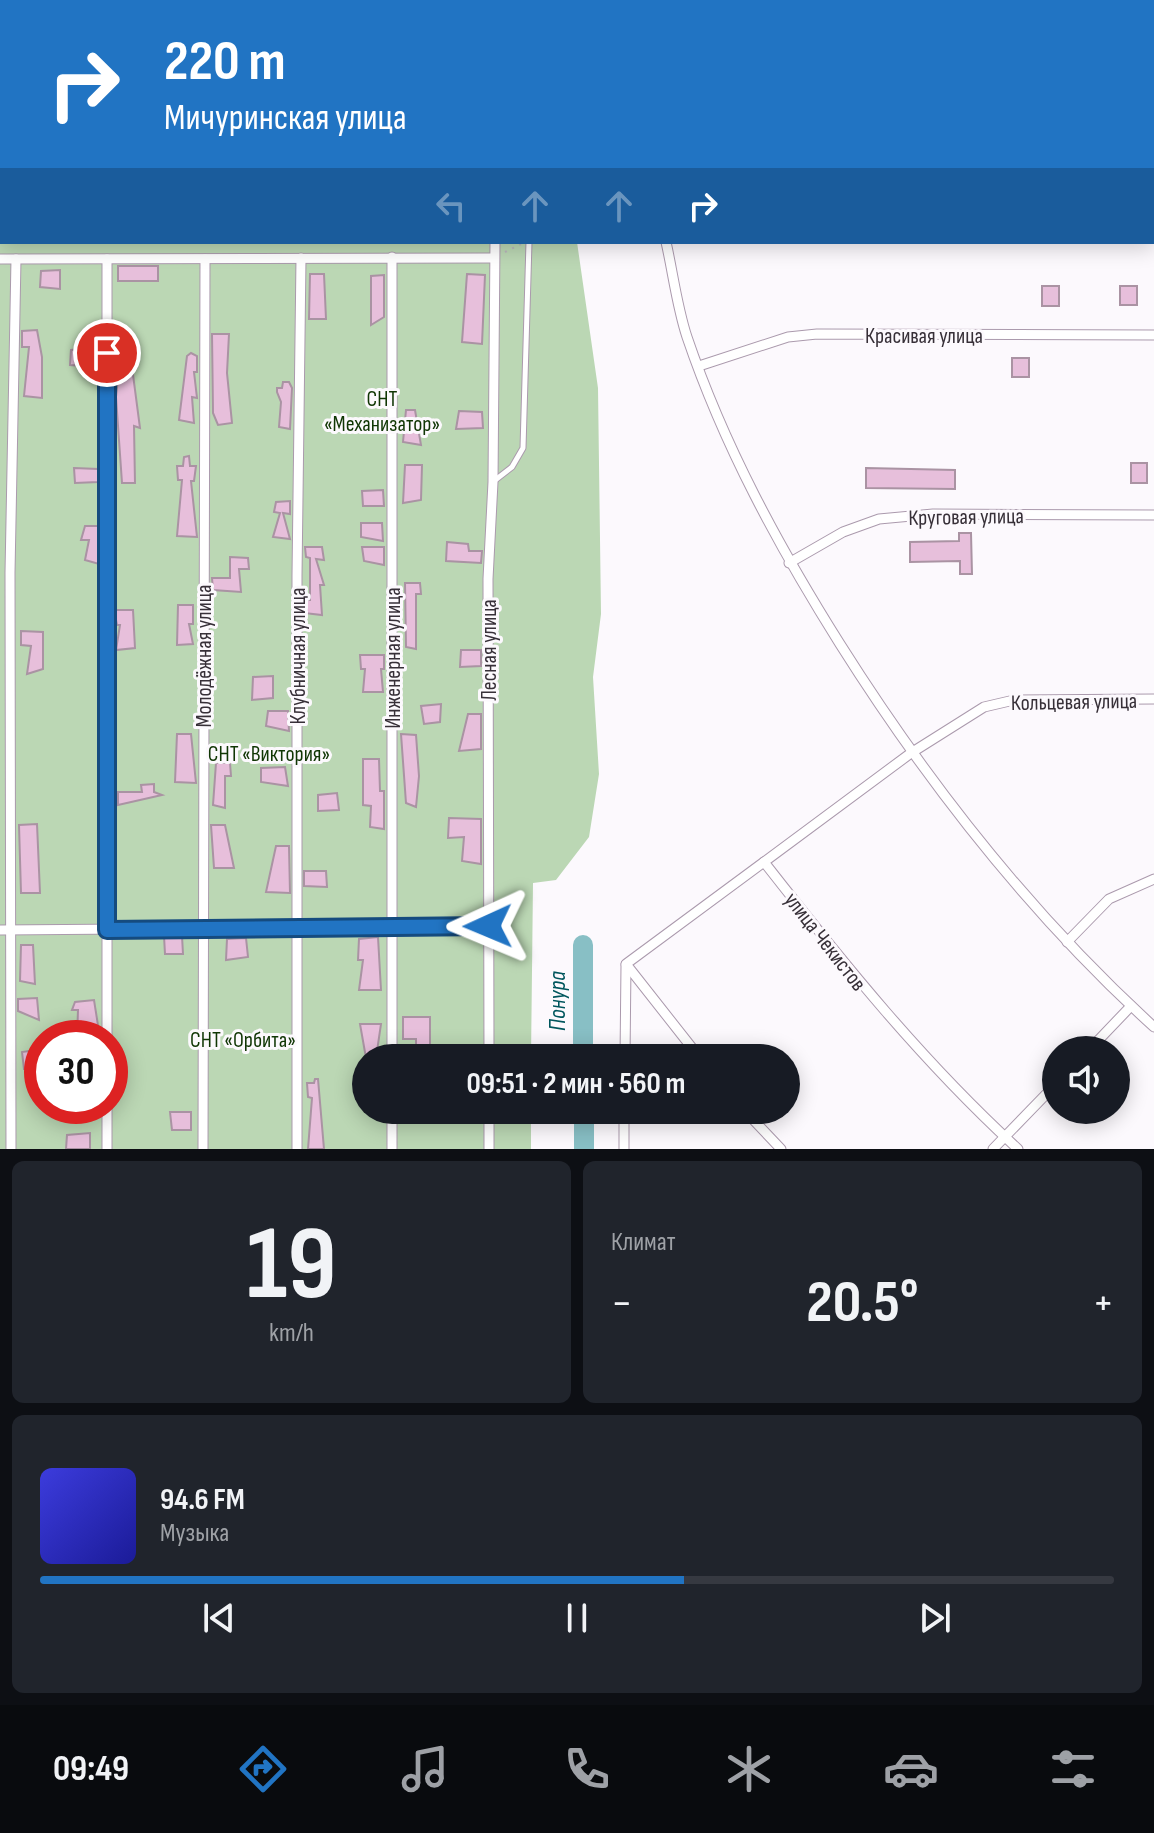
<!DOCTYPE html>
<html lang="ru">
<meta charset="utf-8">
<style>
body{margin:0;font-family:"Sofia Sans Condensed",sans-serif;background:#20242c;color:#f1f3f6;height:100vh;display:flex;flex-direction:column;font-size:30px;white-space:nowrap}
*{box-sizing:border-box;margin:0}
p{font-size:26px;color:#9ea1a6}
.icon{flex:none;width:44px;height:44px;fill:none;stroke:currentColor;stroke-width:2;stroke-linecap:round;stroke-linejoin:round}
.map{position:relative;height:1149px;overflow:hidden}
.sheet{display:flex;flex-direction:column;gap:12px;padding:12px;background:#0d0f14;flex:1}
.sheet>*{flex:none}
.top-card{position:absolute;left:0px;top:0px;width:1154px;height:244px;box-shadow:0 4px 20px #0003;background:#2174c3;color:#fff;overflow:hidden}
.controls{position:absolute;left:1042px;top:1036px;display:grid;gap:16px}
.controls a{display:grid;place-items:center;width:88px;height:88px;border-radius:50%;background:#171b24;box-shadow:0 4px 20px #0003;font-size:40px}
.speed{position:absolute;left:24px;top:1020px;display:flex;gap:16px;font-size:40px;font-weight:700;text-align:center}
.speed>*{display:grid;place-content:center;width:104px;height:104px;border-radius:50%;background:#171b24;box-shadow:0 4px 20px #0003;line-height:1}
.speed .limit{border:12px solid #d22;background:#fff;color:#111}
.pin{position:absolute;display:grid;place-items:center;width:68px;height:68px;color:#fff;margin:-34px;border:4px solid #fff;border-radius:50%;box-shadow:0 2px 8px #0007}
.me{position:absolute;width:88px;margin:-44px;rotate:269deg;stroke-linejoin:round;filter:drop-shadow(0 0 6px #0008)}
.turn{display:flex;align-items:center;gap:28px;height:168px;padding:0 32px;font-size:36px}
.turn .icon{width:104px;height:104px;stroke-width:2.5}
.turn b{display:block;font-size:56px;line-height:68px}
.lanes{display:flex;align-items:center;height:76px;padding:0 32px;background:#0003;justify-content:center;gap:40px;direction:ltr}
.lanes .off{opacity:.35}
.big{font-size:60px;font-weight:700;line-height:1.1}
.sheet .tile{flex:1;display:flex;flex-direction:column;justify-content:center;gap:12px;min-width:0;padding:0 28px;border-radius:12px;background:#20242c}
.sheet .dial{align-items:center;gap:0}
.dial b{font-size:104px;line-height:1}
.song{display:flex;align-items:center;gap:24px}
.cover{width:96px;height:96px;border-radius:12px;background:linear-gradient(135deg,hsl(240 70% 55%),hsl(240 70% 35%))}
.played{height:8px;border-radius:4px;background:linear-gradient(90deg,#2174c3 60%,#363941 60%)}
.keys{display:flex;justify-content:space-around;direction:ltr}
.heat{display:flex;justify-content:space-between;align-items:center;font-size:44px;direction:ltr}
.sheet .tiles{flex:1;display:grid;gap:12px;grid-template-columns:1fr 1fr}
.tile:last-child{grid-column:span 2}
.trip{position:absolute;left:352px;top:1044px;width:448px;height:80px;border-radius:40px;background:#171b24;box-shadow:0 4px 20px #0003;font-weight:700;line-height:80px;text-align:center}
.tabs{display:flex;height:128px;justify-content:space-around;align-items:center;background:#090b0e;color:#9ea1a6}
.tabs .icon{width:56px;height:56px}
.tabs .current{color:#2174c3}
.tabs b{font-size:36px;color:#f1f3f6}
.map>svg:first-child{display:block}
.green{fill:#bbd7b4;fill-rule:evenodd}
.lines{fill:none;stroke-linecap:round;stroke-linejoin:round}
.river{stroke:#88bfc5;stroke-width:20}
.building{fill:#e7bfdb;stroke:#aa93a3;stroke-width:2}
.service-casing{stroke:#ab9aad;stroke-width:7}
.minor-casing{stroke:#ab9aad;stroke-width:11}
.path{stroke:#bab5bb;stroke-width:2;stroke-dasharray:2 6;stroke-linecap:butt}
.service{stroke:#fff;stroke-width:5}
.minor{stroke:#fff;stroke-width:9}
.route-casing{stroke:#154b7f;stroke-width:20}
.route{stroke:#2174c3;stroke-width:14}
.labels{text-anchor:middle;stroke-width:6;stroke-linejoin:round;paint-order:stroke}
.street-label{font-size:22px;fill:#373038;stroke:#fcf9fd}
.park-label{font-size:22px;fill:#103604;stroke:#fcf9fd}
.water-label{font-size:24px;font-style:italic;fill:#00565d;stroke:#fcf9fd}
</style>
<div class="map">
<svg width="1154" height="1149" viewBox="0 0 1154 1149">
<rect width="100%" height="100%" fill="#fcf9fd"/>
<path class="green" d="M0,0H602L2,2V242H577L598,388L601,614L593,677L599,774L589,837L556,880L533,883L531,1058H366V1110H531V1149H0ZM42,1038H110V1106H42Z"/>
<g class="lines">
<g class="river">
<polyline points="583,945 583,1058"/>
<polyline points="584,1110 584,1149"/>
</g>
</g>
<g class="building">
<rect x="118" y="266" width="40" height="15"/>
<polygon points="60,270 60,289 40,287 41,271"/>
<polygon points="310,274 324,274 326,319 309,319"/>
<polygon points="467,274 485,275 482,344 462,342"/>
<polygon points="384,275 384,317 371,325 371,276"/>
<rect x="1042" y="286" width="17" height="20"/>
<rect x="1120" y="286" width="17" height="19"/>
<polygon points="37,330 42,357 42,398 24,396 29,347 22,347 22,331"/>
<polygon points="212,334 229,334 227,373 232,423 218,425 213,413"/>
<polygon points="94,348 96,367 70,365 71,350"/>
<polygon points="116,350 135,350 137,367 132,367 140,428 134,426 135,483 122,483 116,397 119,368 115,368"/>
<polygon points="191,353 197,356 197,372 194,372 197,398 192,397 194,423 179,420 187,356"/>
<rect x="1012" y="358" width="17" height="19"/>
<polygon points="283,382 289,382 292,388 290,429 279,427 281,402 277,392 277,388 282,388"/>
<polygon points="406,410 415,410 421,445 403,442"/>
<polygon points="459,411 482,412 483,428 456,429"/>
<polygon points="189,456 190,466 196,466 194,481 191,481 197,537 177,536 182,480 178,480 177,466 183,466 184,457"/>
<rect x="1131" y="463" width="16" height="20"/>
<polygon points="405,465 422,465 421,500 403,503"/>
<polygon points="74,468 98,469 98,482 75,483"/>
<polygon points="866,468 955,470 955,489 866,488"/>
<polygon points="383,490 384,506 363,506 362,491"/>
<polygon points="290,501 290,514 283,513 290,539 273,537 280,513 274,512 276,502"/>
<polygon points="361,523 382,523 383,541 361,537"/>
<polygon points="85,526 98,526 99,564 85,560 89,540 81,540"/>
<polygon points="959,533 971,533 972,574 960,574 960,561 910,562 910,542 959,541"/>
<polygon points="447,542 468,544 469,551 482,551 481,563 446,561"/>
<polygon points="305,547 322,547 324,560 316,559 324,585 320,585 322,615 304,613 307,600 310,600 310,558 306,557"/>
<polygon points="362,547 384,547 384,565 364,561"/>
<polygon points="230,557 248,558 249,569 239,569 241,592 213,590 212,578 230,578"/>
<polygon points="405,583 420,583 421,594 416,594 416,649 406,647"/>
<polygon points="178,605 193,605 193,624 189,624 193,644 177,645"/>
<polygon points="114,610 133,610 135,648 116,650 120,625 117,625"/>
<polygon points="21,631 43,632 43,669 27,674 31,646 21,645"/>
<polygon points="461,650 481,650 481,666 460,667"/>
<polygon points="360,655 384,655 384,669 381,669 383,692 363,692 365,669 361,669"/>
<polygon points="273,676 273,698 252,700 253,677"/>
<polygon points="441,704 440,722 424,724 421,706"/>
<polygon points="268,711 288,711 289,731 266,726"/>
<polygon points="468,714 481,714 481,749 459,751"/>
<polygon points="177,734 191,734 196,783 175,782"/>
<polygon points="401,734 416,735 419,776 416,807 406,803"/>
<polygon points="363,759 379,759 380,791 384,791 384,829 370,827 371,806 363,805"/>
<polygon points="216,763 230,763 231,776 225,776 225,808 213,805"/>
<polygon points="285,767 288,786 261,782 261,768"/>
<polygon points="154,784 154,792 162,795 118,805 118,792 142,792 141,785"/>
<polygon points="337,793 339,810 318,811 318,795"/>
<polygon points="449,818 481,819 481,864 462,861 464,837 448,838"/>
<polygon points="37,824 40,893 21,893 19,825"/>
<polygon points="211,825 225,825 234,868 214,868"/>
<polygon points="276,846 289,846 290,893 266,892"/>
<polygon points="304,871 326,871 327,887 304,886"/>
<polygon points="164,936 182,936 183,954 165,954"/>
<polygon points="378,937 381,990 359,990 363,960 358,960 359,939"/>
<polygon points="246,938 248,957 226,960 227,939"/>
<polygon points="21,945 33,945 35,984 20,981"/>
<polygon points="37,998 39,1020 18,1011 18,999"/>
<polygon points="94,1000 100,1038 77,1038 78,1010 72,1010 75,1002"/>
<polygon points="403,1017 430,1017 430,1045 439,1045 439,1058 416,1058 416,1039 403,1039"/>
<polygon points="360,1024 381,1024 376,1058 366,1058"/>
<polygon points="42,1049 42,1069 24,1069 22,1052"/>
<polygon points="315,1079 318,1079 324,1149 308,1149 312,1098 308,1097 307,1083 314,1083"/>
<polygon points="170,1112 191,1112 191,1130 172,1130"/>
<polygon points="90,1133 90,1149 66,1149 67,1135"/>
</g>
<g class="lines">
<defs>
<g id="service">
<polyline points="534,0 534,2"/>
<polyline points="993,0 993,2"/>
<polyline points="494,481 512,467 523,448 529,242"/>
</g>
<g id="minor">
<polyline points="14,0 14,2"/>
<polyline points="206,0 206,2"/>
<polyline points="300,0 300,2"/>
<polyline points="396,0 396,2"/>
<polyline points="499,0 499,2"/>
<polyline points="111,2 111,0"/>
<polyline points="642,2 642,0"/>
<polyline points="1152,154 1154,154"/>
<polyline points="0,188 2,188"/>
<path d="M666,242C673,273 677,307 687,337C724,446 779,547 840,644C929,785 1031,915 1154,1027"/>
<polyline points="392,257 392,1058"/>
<polyline points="0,259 493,258"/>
<polyline points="107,259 107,1038"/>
<polyline points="699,366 788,337 817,334 1154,335"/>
<polyline points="789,563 843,532 879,519 933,514 1154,515"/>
<polyline points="0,930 488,926"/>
<polyline points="1067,942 1109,899 1154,879"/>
<polyline points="1089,1050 1131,1006"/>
<polyline points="489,1058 488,579 493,482 495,242"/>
<polyline points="625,1058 626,965"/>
<polyline points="700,1058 626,964 764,862"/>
<polyline points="489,1110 489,1149"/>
<polyline points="744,1110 781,1149"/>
<polyline points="11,1149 10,573 16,259"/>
<polyline points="107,1149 107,1106"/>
<polyline points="203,1149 205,259"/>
<polyline points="297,1149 297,576 301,258"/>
<polyline points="392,1149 392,1110"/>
<polyline points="624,1149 624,1110"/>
<polyline points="993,1149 1056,1084"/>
<path d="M1018,1149C923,1062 843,963 764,862L911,753L984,707L1014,700L1154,699"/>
</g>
</defs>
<use href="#service" class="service-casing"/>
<use href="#minor" class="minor-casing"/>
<polyline class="path" points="505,252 521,244"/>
<use href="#service" class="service"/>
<use href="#minor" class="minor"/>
</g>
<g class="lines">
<defs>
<polyline id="route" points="107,353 107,930 488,926"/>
</defs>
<use href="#route" class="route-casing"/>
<use href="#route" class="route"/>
</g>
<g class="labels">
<g class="street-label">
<text x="924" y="343">Красивая улица</text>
<text transform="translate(966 516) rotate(-1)" y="8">Круговая улица</text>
<text transform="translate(488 650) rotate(-90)" y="8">Лесная улица</text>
<text transform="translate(203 656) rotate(-90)" y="8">Молодёжная улица</text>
<text transform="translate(297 656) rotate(-90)" y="8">Клубничная улица</text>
<text transform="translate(392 658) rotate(-90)" y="8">Инженерная улица</text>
<text transform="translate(1074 701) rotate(-1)" y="8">Кольцевая улица</text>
<text transform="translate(826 941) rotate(52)" y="8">улица Чекистов</text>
</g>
<g class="park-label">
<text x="382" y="406">СНТ<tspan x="382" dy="25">«Механизатор»</tspan></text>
<text x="269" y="761">СНТ «Виктория»</text>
<text x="243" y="1047">СНТ «Орбита»</text>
</g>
<g class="water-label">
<text transform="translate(557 1001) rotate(-90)" y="8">Понура</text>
</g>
</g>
</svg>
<div class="controls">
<a><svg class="icon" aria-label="sound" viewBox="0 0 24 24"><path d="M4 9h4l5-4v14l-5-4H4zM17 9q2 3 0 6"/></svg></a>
</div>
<div class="speed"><div class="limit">30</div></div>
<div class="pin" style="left:107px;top:353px;background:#d93025"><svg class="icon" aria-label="arrive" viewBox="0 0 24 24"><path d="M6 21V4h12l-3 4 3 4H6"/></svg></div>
<svg class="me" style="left:488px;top:926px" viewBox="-20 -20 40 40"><path d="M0-17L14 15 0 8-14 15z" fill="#2174c3" stroke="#fff" stroke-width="4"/></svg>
<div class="trip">09:51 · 2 мин · 560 m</div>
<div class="top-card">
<div class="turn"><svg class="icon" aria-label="right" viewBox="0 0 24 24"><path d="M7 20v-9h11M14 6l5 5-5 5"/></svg><div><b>220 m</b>Мичуринская улица</div></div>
<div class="lanes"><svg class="icon off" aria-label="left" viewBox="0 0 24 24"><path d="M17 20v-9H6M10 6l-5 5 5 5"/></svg><svg class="icon off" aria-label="ahead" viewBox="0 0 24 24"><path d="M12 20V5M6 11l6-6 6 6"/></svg><svg class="icon off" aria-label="ahead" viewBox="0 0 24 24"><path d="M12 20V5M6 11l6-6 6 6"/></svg><svg class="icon" aria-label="right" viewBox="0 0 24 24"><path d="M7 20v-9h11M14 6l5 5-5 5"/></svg></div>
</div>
</div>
<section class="sheet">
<div class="tiles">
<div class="tile dial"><b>19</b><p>km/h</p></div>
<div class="tile"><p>Климат</p>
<div class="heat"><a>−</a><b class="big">20.5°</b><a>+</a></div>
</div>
<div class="tile">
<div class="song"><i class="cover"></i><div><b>94.6 FM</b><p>Музыка</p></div></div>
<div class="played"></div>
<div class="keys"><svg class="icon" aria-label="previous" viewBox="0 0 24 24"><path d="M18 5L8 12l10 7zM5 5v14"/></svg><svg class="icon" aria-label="pause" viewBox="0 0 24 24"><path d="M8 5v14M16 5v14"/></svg><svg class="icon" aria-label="next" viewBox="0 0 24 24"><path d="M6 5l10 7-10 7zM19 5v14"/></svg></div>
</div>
</div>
</section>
<nav class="tabs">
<b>09:49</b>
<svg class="icon current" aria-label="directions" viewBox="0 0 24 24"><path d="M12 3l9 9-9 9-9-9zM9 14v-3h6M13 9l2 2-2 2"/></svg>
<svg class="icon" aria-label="music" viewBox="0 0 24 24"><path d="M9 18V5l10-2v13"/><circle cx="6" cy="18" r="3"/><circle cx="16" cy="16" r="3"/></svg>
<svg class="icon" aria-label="phone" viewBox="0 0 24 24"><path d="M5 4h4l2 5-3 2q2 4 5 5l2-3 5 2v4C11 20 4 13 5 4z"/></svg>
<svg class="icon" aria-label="climate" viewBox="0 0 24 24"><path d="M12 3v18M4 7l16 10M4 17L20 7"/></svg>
<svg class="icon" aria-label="car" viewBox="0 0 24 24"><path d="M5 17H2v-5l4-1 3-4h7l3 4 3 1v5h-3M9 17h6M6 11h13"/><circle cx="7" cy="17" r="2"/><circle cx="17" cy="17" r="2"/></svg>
<svg class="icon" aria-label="filters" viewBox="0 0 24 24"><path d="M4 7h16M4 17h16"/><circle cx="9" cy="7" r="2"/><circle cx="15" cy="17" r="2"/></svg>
</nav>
